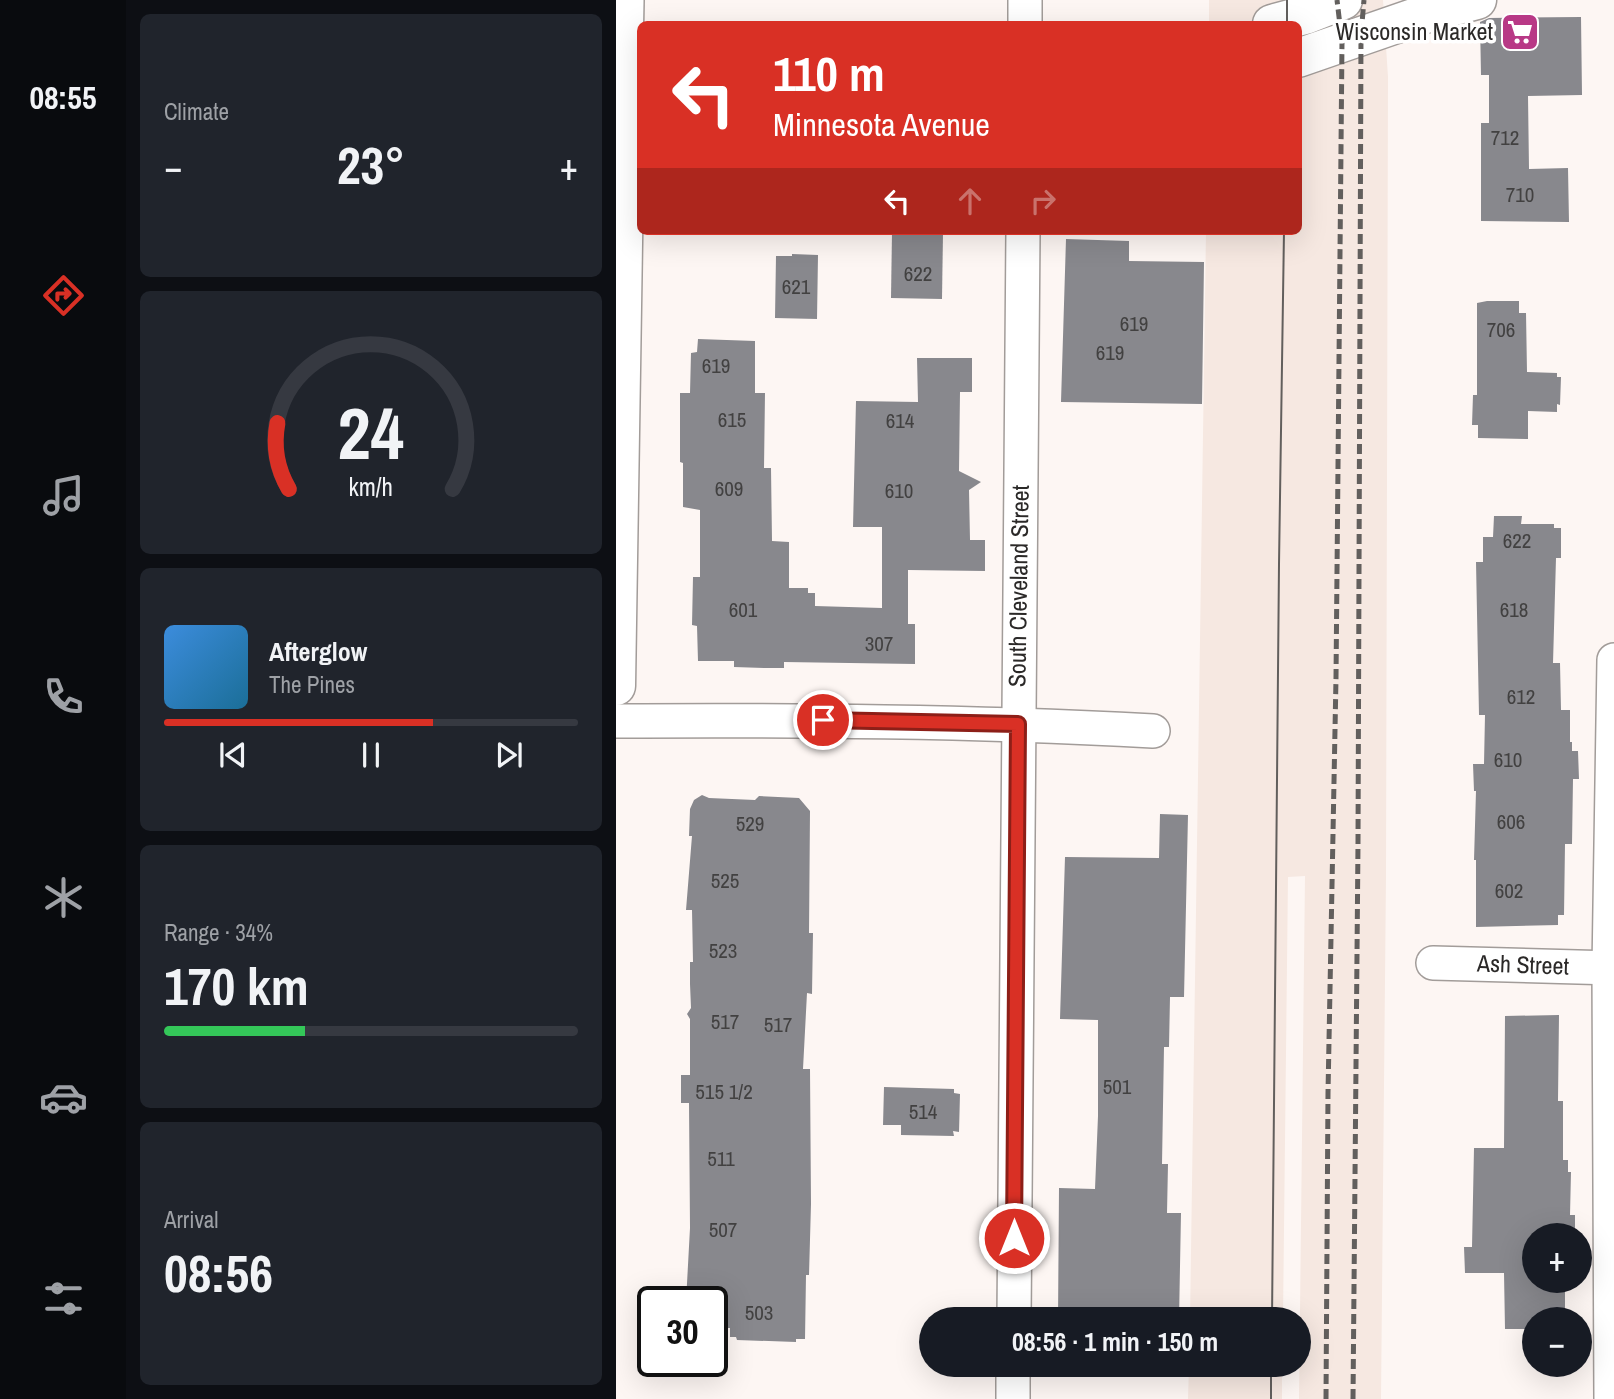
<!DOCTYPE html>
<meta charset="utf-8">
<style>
body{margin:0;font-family:"Archivo Narrow",sans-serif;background:#20242c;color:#f1f3f6;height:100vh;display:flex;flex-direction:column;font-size:26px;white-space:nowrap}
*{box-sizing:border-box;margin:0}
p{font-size:23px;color:#9ea1a6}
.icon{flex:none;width:38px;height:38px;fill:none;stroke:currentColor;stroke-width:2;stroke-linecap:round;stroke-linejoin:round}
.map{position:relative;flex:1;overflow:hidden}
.details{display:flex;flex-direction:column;gap:14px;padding:14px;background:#0d0f14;width:490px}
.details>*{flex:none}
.guide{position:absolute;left:21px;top:21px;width:665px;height:214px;border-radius:10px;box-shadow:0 7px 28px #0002;background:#d93025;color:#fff;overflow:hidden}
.controls{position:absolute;left:906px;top:1223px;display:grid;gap:14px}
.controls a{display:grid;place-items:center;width:70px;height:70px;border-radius:50%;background:#171b24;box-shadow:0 7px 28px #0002;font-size:35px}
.speed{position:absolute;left:21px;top:1286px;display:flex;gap:14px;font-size:35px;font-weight:700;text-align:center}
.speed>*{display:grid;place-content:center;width:91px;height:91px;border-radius:50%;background:#171b24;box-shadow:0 7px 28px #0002;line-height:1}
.speed .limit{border:4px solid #111;border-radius:10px;background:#fff;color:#111}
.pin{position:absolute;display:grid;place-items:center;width:60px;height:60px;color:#fff;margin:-30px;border:4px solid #fff;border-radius:50%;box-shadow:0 2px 7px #0007}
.me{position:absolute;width:77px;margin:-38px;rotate:0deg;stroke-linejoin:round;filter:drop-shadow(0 0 5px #0008)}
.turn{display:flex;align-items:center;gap:24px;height:147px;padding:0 21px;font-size:32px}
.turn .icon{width:91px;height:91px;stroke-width:2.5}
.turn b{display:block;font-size:49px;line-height:60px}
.lanes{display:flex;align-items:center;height:66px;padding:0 21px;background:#0003;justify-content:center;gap:35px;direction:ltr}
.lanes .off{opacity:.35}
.big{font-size:52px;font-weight:700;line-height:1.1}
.details .card{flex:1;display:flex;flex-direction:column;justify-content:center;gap:10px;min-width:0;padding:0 24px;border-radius:10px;background:#20242c}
.details .dial{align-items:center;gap:0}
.dial svg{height:182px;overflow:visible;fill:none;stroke:#363941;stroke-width:7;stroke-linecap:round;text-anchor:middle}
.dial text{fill:#f1f3f6;stroke:none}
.song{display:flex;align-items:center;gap:21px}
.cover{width:84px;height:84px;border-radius:10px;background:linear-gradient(135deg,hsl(210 70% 55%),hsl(200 70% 35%))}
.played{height:7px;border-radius:4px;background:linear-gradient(90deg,#d93025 65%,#363941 65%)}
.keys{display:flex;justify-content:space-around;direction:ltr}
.heat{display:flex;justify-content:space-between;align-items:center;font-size:38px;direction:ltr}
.charge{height:10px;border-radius:5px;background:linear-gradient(90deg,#34c759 34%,#363941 0)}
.trip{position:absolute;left:303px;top:1307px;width:392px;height:70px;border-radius:35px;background:#171b24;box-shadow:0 7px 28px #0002;font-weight:700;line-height:70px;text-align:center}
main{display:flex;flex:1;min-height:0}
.menu{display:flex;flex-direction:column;width:126px;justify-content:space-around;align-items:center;background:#090b0e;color:#9ea1a6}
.menu .icon{width:49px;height:49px}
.menu .on{color:#d93025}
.menu b{font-size:32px;color:#f1f3f6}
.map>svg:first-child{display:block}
.built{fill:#f6e8e1}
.building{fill:#88888d}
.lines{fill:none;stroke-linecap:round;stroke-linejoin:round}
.street-casing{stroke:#a29c99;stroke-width:36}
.secondary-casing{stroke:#a29c99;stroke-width:41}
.street{stroke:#fff;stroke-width:33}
.secondary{stroke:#fff;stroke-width:38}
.tram{stroke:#625f5d;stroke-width:2}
.rail{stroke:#625f5d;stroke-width:5;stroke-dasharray:10 5;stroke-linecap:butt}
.route-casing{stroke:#8d1f18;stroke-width:18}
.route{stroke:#d93025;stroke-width:12}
.labels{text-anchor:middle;stroke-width:7;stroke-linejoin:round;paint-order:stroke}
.number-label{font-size:21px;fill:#424141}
.poi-label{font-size:24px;fill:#2b2928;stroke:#fff;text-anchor:end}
.street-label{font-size:24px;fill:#2b2928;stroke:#fff}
</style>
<main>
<nav class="menu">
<b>08:55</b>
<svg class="icon on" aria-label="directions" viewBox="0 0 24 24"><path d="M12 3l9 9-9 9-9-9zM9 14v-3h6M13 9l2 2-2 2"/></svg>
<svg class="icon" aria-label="music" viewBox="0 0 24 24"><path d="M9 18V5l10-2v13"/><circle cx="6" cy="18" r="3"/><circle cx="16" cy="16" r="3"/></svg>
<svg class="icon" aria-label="phone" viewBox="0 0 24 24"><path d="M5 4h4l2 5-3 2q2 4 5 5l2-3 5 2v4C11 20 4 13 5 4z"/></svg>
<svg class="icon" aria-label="climate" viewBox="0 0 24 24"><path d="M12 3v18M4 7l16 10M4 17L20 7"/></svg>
<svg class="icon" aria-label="car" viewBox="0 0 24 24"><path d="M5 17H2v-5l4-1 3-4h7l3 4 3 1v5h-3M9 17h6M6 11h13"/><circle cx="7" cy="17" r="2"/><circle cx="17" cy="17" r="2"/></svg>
<svg class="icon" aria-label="filters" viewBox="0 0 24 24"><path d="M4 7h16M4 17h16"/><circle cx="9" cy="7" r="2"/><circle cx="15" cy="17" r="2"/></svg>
</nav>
<section class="details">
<div class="card"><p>Climate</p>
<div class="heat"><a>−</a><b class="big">23°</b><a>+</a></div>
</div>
<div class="card dial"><svg viewBox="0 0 100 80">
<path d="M14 69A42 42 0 1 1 86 69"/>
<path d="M14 69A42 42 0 0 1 9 40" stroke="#d93025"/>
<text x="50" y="56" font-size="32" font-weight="700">24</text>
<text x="50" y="72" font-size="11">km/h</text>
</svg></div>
<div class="card">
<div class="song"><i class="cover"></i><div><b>Afterglow</b><p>The Pines</p></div></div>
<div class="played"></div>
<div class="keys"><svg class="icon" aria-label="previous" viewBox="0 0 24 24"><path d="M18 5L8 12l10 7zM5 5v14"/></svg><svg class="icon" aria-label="pause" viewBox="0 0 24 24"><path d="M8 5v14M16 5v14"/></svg><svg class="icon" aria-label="next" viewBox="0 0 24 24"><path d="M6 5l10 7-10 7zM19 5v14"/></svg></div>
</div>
<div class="card"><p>Range · 34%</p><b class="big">170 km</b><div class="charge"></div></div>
<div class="card"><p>Arrival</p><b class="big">08:56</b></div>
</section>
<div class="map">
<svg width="998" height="1399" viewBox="0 0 998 1399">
<rect width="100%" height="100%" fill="#fdf6f3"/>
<g class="built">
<polygon points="593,0 767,0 772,77 770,876 765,1399 683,1399 689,876 672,877 667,1319 574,1320 590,231 682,231 682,24 593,24"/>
<polygon points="573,1365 666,1365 666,1399 572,1399"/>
</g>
<g class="building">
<polygon points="965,17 966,95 912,96 913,169 952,168 953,222 865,221 865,123 873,123 873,75 865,75 864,22 873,18"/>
<polygon points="276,232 327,233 326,299 275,298"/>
<polygon points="450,239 513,241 513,261 588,262 586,404 445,402"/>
<polygon points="176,254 202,255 201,319 159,318 160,256 176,256"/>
<polygon points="871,301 903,301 903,313 910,313 911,372 941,373 941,377 945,377 944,405 941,404 941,412 912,411 912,439 862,438 862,425 856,425 857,395 861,395 861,303"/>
<polygon points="82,339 139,341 139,393 149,393 148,468 155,468 156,541 173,542 173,588 192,588 192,593 199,593 199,606 266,608 266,527 237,527 240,401 302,402 301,358 356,358 356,392 344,392 343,471 365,482 353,490 354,540 369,540 369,571 292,570 292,624 299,624 299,664 168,662 168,668 149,668 118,667 118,661 82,661 81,626 76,625 77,577 84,577 84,510 67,507 67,463 64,462 64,393 74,393 75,353 81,352"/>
<polygon points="878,516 906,516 905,524 938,524 938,528 945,528 945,558 940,558 937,663 944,663 945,710 954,710 954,742 956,742 956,751 962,751 963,779 957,779 956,844 949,844 948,915 942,915 942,925 860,927 860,860 858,860 860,791 858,791 857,764 868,764 869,715 863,715 860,562 867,562 867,537 877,537"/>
<polygon points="86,795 93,798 139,800 143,796 183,798 194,811 193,933 197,933 196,994 191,993 187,1069 194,1069 195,1204 193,1275 190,1275 189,1339 180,1339 180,1342 121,1340 120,1337 114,1337 114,1328 99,1328 96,1325 96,1302 70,1302 74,1228 73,1103 65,1103 65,1075 74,1075 74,1019 71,1014 75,1008 74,984 74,962 77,962 76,910 70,910 76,836 73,836 74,809 78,800"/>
<polygon points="544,814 572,815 568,997 554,997 553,1047 548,1047 546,1164 552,1164 551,1213 565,1213 563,1320 442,1320 443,1188 479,1189 482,1116 482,1020 444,1019 449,857 543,858"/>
<polygon points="943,1015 942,1101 947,1101 947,1160 952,1160 952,1172 955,1172 954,1215 959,1215 959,1236 919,1236 919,1281 959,1281 959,1283 949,1283 949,1320 919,1320 919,1329 889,1329 888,1273 849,1273 848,1247 856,1247 858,1148 888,1148 889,1016"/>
<polygon points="268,1087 338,1089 338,1093 344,1094 343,1132 337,1131 338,1136 285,1135 285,1125 267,1125"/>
</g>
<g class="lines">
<defs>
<g id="street">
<polyline points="409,24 409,0"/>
<polyline points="10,54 11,0"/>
<path d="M0,721C179,720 358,721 537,731"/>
<polyline points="817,963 998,968"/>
<polyline points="398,1320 407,231"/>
<polyline points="397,1399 397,1365"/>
<polyline points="995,1399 993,968 998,660"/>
</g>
<g id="secondary">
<polyline points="656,24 689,15 727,0"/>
<polyline points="682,58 812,13 861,0"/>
<polyline points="0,686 10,54"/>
</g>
</defs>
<use href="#street" class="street-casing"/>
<use href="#secondary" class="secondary-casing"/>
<use href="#street" class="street"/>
<use href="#secondary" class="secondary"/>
<g class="tram">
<polyline points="671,24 671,0"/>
<polyline points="656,1320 663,564 668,231"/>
<polyline points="655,1399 655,1365"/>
</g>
<g class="rail">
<polyline points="710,1399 712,1093 720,678 726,42 721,0"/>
<polyline points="737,1399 742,843 745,35 748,0"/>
</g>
</g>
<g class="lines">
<defs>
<polyline id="route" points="207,720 402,724 398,1238"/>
</defs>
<use href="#route" class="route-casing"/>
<use href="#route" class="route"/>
</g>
<defs>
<symbol id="supermarket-square" viewBox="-11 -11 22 22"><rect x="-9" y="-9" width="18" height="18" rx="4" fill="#b83986" stroke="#fff"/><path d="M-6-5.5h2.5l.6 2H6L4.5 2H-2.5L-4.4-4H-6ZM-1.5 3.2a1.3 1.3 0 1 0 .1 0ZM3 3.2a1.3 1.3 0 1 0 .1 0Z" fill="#fff"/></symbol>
</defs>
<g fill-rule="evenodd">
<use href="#supermarket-square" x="882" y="10" width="44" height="44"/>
</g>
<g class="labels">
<g class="number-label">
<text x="889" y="145">712</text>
<text x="904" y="202">710</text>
<text x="302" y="281">622</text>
<text x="180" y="294">621</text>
<text x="518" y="331">619</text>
<text x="885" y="337">706</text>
<text x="494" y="360">619</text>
<text x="100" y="373">619</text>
<text x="116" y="427">615</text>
<text x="284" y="428">614</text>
<text x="113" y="496">609</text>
<text x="283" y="498">610</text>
<text x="901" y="548">622</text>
<text x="127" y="617">601</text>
<text x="898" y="617">618</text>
<text x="263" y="651">307</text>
<text x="905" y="704">612</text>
<text x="892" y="767">610</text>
<text x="895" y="829">606</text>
<text x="134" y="831">529</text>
<text x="109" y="888">525</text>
<text x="893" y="898">602</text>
<text x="107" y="958">523</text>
<text x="109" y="1029">517</text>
<text x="162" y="1032">517</text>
<text x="501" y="1094">501</text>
<text x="108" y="1099">515 1/2</text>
<text x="307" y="1119">514</text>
<text x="105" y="1166">511</text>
<text x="107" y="1237">507</text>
<text x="143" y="1320">503</text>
</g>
<g class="poi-label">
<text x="877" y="40">Wisconsin Market</text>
</g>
<g class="street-label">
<text transform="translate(403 586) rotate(-89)" y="8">South Cleveland Street</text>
<text transform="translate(907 965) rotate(2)" y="8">Ash Street</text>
</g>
</g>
</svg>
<div class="controls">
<a>+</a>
<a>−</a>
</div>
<div class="speed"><div class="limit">30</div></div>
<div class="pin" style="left:207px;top:720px;background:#d93025"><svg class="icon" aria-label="arrive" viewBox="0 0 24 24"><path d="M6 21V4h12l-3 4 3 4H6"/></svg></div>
<svg class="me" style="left:398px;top:1238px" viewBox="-20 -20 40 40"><circle r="17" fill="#d93025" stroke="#fff" stroke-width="3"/><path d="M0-11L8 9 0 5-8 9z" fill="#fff"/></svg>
<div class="trip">08:56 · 1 min · 150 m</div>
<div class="guide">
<div class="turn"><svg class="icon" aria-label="left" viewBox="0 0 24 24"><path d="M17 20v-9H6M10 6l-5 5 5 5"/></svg><div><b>110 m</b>Minnesota Avenue</div></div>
<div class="lanes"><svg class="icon" aria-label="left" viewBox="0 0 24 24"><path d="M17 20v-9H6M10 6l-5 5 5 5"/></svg><svg class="icon off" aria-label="ahead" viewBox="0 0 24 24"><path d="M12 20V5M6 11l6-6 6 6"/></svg><svg class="icon off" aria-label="right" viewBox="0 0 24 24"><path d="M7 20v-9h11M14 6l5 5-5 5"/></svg></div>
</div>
</div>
</main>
